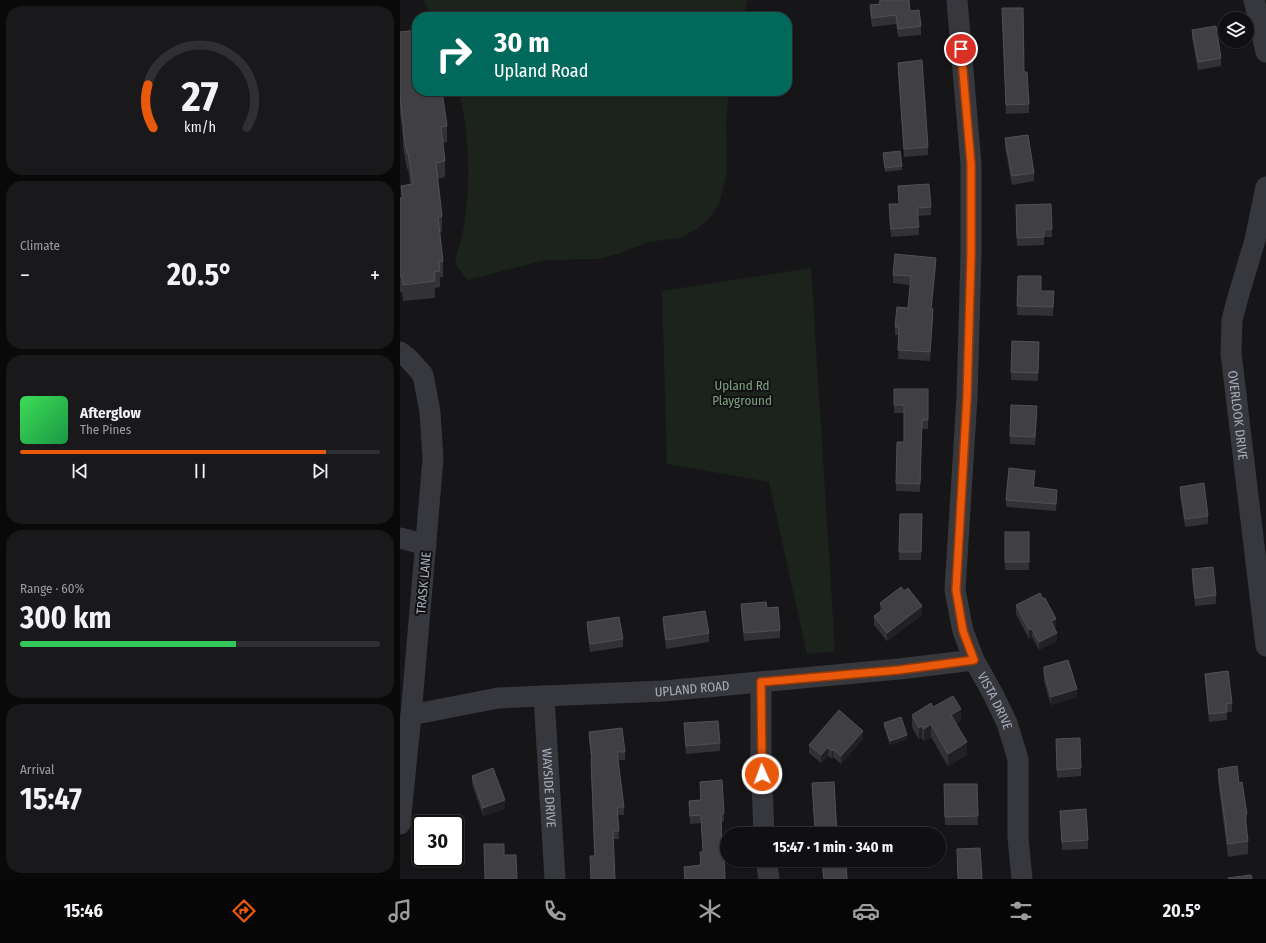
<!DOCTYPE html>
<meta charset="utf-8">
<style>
body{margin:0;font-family:"Fira Sans Condensed",sans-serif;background:#19191b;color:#f1f3f6;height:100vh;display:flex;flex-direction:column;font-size:15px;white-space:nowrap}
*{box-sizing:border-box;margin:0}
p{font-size:13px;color:#9c9d9f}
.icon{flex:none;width:22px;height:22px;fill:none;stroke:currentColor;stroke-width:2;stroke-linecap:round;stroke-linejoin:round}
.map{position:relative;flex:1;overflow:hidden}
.sheet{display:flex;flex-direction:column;gap:6px;padding:6px;background:#09090a;width:400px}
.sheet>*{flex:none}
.banner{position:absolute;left:12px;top:12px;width:380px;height:84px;border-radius:16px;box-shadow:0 1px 3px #0004,0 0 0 1px #303032;background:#00695c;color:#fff;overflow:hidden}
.tools{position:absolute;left:818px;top:12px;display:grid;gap:8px}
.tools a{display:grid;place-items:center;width:36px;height:36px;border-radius:50%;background:#101012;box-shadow:0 1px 3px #0004,0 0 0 1px #303032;font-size:20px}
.speed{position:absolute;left:12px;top:815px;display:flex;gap:8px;font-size:20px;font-weight:700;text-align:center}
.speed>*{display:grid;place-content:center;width:52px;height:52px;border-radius:50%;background:#101012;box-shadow:0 1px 3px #0004,0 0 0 1px #303032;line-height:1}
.speed .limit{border:2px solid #111;border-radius:6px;background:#fff;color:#111}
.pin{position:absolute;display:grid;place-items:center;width:34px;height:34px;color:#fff;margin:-17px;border:2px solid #fff;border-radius:50%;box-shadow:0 1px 4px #0007}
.me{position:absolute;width:44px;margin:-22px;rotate:358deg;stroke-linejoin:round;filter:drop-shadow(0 0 3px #0008)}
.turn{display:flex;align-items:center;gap:14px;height:84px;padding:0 16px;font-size:18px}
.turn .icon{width:52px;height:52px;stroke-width:2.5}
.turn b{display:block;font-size:28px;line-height:34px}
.big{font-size:30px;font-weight:700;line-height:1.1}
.sheet .card{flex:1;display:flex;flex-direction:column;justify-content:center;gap:6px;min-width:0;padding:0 14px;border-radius:16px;background:#19191b}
.sheet .dial{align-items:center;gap:0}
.dial svg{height:104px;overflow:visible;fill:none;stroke:#303032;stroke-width:7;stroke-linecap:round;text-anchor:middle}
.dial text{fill:#f1f3f6;stroke:none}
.song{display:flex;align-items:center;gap:12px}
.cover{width:48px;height:48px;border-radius:6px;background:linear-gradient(135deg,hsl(130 70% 55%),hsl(140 70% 35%))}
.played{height:4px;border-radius:2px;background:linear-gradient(90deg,#ea580c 85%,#303032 85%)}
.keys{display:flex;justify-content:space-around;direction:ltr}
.heat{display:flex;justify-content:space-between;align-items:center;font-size:22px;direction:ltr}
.charge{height:6px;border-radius:3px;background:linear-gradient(90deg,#34c759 60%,#303032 0)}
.trip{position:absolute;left:320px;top:827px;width:226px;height:40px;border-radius:20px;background:#101012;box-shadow:0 1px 3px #0004,0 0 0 1px #303032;font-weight:700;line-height:40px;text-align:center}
.tab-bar{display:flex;height:64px;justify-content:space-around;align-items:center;background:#060607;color:#9c9d9f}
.tab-bar .icon{width:28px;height:28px}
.tab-bar .current{color:#ea580c}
.tab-bar b{font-size:18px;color:#f1f3f6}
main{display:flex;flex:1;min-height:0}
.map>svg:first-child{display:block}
.green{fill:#1c231d}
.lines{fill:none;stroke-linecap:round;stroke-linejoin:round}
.minor{stroke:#37383d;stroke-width:21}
.wall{fill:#323236}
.shaded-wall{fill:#212124}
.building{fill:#3f3f44;stroke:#4f5156}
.route-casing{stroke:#983908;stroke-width:10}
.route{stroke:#ea580c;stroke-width:7}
.labels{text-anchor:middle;stroke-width:4;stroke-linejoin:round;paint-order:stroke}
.park-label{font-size:13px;fill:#7fa381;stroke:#111113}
.street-label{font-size:13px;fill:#a8adb8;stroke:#111113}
</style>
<main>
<section class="sheet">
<div class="card dial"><svg viewBox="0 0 100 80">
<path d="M14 69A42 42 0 1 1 86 69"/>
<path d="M14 69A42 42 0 0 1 10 36" stroke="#ea580c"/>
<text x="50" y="56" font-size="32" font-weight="700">27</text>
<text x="50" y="72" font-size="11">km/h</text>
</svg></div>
<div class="card"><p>Climate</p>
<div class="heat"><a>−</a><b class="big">20.5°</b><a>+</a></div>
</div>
<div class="card">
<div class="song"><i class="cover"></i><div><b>Afterglow</b><p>The Pines</p></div></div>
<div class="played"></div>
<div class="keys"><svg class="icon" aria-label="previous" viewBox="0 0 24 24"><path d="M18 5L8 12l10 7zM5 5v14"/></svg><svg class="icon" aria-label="pause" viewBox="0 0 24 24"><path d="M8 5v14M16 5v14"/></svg><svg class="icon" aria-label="next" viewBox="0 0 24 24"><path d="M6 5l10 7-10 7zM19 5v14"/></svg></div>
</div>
<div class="card"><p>Range · 60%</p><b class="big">300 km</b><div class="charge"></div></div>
<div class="card"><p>Arrival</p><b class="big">15:47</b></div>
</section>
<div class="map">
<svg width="866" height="879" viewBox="0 0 866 879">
<rect width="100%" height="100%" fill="#161618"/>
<g class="green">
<polygon points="23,0 348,0 343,17 33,17"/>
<path d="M59,91H329L326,120L327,173L319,204L307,221L298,228L280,238L248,242L218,254L198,259L145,260L67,280L55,263C58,249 63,234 65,220C71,177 69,133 59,91Z"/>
<polygon points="411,268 435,651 407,654 369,482 267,464 262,291"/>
</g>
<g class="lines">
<g class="minor">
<path id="s1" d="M557,0L571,164V255L567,397L555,590L563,631L574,660L593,694L607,723L618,759V838L622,879"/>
<polyline points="854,0 866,52"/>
<path id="s2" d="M866,187L855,240L838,297L832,320L831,353L866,646"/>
<polyline points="0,352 9,359 23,375 30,412 33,459 11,715 0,824"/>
<polyline points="0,538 26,545"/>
<polyline points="361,682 361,758 364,834"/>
<path id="s3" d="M144,696L155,879"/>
<path id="s4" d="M11,715L98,698L264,691L499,669L574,660"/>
<polyline points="366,860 369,879"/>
</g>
</g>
<g class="wall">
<polygon points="479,0 509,0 510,11 521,26 521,35 498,37 496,24 472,27 470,13 470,5 479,4"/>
<polygon points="602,8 624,72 629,104 629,113 606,114"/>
<polygon points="792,30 821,58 821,66 798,70 792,38"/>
<polygon points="0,32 47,126 47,142 43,143 45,161 45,177 37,179 42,216 42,232 39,233 43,261 43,277 40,277 40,287 35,288 35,298 3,301 2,292 0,292 0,198 1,198 1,186 10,184 8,169 7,169 3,147 3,135 0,113"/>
<polygon points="498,63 528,147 528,155 504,157 498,71"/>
<polygon points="605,138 634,173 634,181 612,185 605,147"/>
<polygon points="483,153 502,166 502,170 485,172"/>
<polygon points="498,186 531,207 531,215 518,216 519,235 491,237 489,213 489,204 499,204"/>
<polygon points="616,205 652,229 652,237 644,237 644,245 617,246"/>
<polygon points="536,266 531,309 533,318 530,361 498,359 499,335 495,335 495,327 508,308 510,285 493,283 493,275"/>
<polygon points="618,276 641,291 654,291 653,316 617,315"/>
<polygon points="639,342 638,381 611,380 611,372"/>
<polygon points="494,389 528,389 528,429 522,429 520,492 496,491 496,483 504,442 504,413 494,413"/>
<polygon points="637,415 635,445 610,444 610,436"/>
<polygon points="635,478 634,487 657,497 656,511 606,507 606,500"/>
<polygon points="780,487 808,516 808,524 785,527 780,495"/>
<polygon points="522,514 521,560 499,560 499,552"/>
<rect x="605" y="532" width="24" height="38"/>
<polygon points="792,569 816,595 816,604 795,606 792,578"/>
<polygon points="504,591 522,615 487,641 474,625 474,616 480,612 480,603"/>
<polygon points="341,604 367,608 380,630 380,638 344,641 341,613"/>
<polygon points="616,605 656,627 654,628 657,641 639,650 632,637 629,639 616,614"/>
<polygon points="263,617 309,633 309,642 266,649 263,626"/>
<polygon points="187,622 223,639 223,647 190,652 187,630"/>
<polygon points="644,667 677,697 651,705 644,682"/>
<polygon points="805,674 832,703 832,712 827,712 827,720 809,722 805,682"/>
<polygon points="533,707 561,721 556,724 567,755 548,766 531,737 524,741 522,738 519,740 512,727 512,715"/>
<polygon points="284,723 320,743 320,751 286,754 284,731"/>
<polygon points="484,723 507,739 490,745 484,727"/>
<polygon points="189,732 225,752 225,760 218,760 224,807 224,815 218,815 219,839 213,839 215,879 191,879 190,856 194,856 191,767 191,759 189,740"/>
<polygon points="463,739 441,764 433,757 432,759 428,756 421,763 409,753 409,745"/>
<polygon points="656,739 681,768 681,776 657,778"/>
<polygon points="818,769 839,783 847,814 846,827 848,841 848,854 828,857 818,781"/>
<polygon points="72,776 105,809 83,816 72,784"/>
<polygon points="300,782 324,813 324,821 321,822 322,850 325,879 284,879 284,867 300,865 300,852 303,852 301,823 290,824 289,809 289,801 300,800"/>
<polygon points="412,783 437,834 415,834"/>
<polygon points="544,784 577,784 578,825 545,825"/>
<polygon points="660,811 688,840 688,849 662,850"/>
<polygon points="422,860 446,860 447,879 423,879"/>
</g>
<g class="shaded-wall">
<polygon points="536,258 536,266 531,317 531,309"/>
<polygon points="533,309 533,318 530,361 530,352"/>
<polygon points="637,406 637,415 635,445 635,437"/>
<polygon points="635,471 635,478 633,494 633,487"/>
<polygon points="657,490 657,497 656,511 656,504"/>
<polygon points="522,606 522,615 487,641 487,633"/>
<polygon points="656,619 656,627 651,629 651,621"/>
<polygon points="632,629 632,637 629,639 629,630"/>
<polygon points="657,633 657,641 639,650 639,642"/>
<polygon points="677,689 677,697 651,705 651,697"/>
<polygon points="561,709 561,721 551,727 551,715"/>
<polygon points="531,724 531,737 524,741 524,729"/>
<polygon points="522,726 522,738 519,740 519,728"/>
<polygon points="463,731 463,739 441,764 441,756"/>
<polygon points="507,735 507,739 490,745 490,741"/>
<polygon points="567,742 567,755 548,766 548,754"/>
<polygon points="428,747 428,756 421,763 421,755"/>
<polygon points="433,749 433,757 432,759 432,751"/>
<polygon points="105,800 105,809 83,816 83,808"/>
</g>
<g class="building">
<polygon points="480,0 509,0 510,11 519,10 521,26 498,29 496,15 472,18 470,5 480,4"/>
<polygon points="602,8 623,8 624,72 627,72 629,104 606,105"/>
<polygon points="816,26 821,58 798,62 792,30"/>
<polygon points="17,30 17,91 42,91 47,126 41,127 45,161 36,163 42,216 38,217 43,261 39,262 40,271 34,272 35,281 3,285 2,276 0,276 0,198 3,198 1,186 13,184 8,153 7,153 3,131 4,131 0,97 0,32"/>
<polygon points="522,60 528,147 504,149 498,63"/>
<polygon points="628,135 634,173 612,176 605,138"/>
<polygon points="500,151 502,166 485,168 483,153"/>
<polygon points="529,184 531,207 517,208 519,227 491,229 489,204 499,204 498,186"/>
<polygon points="651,204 652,229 644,229 644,237 617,238 616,205"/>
<polygon points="495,254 536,258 531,309 533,309 530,352 498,350 499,327 495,327 497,307 508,308 511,276 493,275"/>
<polygon points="618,276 641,276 641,291 654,291 653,307 617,306"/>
<polygon points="612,341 639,342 638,373 611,372"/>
<polygon points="494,389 528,389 528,420 522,420 520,484 496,483 497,442 504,442 504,405 494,405"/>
<polygon points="611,405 637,406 635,437 610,436"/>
<polygon points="609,468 635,471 633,487 657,490 656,504 606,500"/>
<polygon points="804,483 808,516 785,519 780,487"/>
<polygon points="500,514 522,514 521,552 499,552"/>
<rect x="605" y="532" width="24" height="30"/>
<polygon points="813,567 816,595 795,598 792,569"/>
<polygon points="501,587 504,591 508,588 522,606 487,633 474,616 484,609 480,603"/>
<polygon points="640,593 643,599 645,598 656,619 651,621 657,633 639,642 632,629 629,630 616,605"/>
<polygon points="366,602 367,608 378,607 380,630 344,633 341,604"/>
<polygon points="305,611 309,633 266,640 263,617"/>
<polygon points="219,617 223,639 190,644 187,622"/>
<polygon points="668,660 677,689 651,697 644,673 644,667"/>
<polygon points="828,671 832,703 826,704 827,712 809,714 805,674"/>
<polygon points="553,696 561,709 551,715 567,742 548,754 531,724 524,729 522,726 519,728 512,715 531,703 533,707"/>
<polygon points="439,710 463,731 441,756 433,749 432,751 428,747 421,755 409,745"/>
<polygon points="501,717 507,735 490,741 484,723"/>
<polygon points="318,721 320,743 286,746 284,723"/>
<polygon points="222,728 225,752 217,752 224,807 217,807 219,831 213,831 215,879 191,879 190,856 195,856 191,759 192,759 189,732"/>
<polygon points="680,738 681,768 657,770 656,739"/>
<polygon points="837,766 839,783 842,782 847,814 845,815 848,841 828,844 818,769"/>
<polygon points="93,768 105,800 83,808 72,776"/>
<polygon points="322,780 324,813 321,814 322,850 324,850 325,879 285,879 284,867 301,865 300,852 303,852 301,815 290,816 289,801 301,800 300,782"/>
<polygon points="434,782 437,834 420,834 420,829 415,830 412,783"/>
<polygon points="544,784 577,784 578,816 545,817"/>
<polygon points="686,809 688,840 662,842 660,811"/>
<polygon points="84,844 104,844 104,855 116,855 117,879 85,879"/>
<polygon points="580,848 582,879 558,879 557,849"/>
<polygon points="422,860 446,860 447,879 424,879"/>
<polygon points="851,875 852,879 828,879 828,878"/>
</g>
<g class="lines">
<defs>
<polyline id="route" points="362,774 361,682 499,670 574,660 563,631 556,590 567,397 571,255 571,164 561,49"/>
</defs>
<use href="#route" class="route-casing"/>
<use href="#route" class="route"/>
</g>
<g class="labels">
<g class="park-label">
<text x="342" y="390">Upland Rd<tspan x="342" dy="15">Playground</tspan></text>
</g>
<g class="street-label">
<text dy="5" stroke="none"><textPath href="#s2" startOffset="233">OVERLOOK DRIVE</textPath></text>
<text transform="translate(23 583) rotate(-85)" y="5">TRASK LANE</text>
<text dy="5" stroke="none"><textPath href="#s4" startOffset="283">UPLAND ROAD</textPath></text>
<text dy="5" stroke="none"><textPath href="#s1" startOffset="710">VISTA DRIVE</textPath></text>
<text dy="5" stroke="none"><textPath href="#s3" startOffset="92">WAYSIDE DRIVE</textPath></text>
</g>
</g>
</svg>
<div class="tools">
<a><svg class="icon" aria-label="layers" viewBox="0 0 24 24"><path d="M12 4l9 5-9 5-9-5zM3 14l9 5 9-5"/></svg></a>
</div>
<div class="speed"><div class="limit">30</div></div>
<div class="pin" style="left:561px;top:49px;background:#d93025"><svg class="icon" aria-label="arrive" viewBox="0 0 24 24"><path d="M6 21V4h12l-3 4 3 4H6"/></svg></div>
<svg class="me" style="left:362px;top:774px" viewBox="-20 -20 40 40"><circle r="17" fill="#ea580c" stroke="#fff" stroke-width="3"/><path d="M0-11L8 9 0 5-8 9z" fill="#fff"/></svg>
<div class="trip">15:47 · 1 min · 340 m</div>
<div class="banner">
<div class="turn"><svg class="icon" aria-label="right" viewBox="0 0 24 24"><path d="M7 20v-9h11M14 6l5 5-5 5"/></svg><div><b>30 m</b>Upland Road</div></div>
</div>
</div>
</main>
<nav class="tab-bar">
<b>15:46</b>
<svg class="icon current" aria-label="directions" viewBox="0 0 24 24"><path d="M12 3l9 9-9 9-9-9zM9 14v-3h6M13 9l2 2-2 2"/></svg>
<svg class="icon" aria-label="music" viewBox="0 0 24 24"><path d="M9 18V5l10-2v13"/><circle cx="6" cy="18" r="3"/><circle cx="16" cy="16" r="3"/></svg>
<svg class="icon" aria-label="phone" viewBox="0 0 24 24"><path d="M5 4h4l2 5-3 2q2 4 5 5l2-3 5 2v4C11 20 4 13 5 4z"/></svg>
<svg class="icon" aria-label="climate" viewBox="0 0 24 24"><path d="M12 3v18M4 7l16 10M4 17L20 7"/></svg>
<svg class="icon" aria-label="car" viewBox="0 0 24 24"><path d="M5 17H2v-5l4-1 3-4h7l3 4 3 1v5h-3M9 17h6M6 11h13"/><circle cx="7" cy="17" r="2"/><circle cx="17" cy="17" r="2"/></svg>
<svg class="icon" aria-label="filters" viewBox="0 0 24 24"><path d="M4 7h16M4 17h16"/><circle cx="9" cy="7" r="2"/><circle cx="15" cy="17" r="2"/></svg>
<b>20.5°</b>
</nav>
